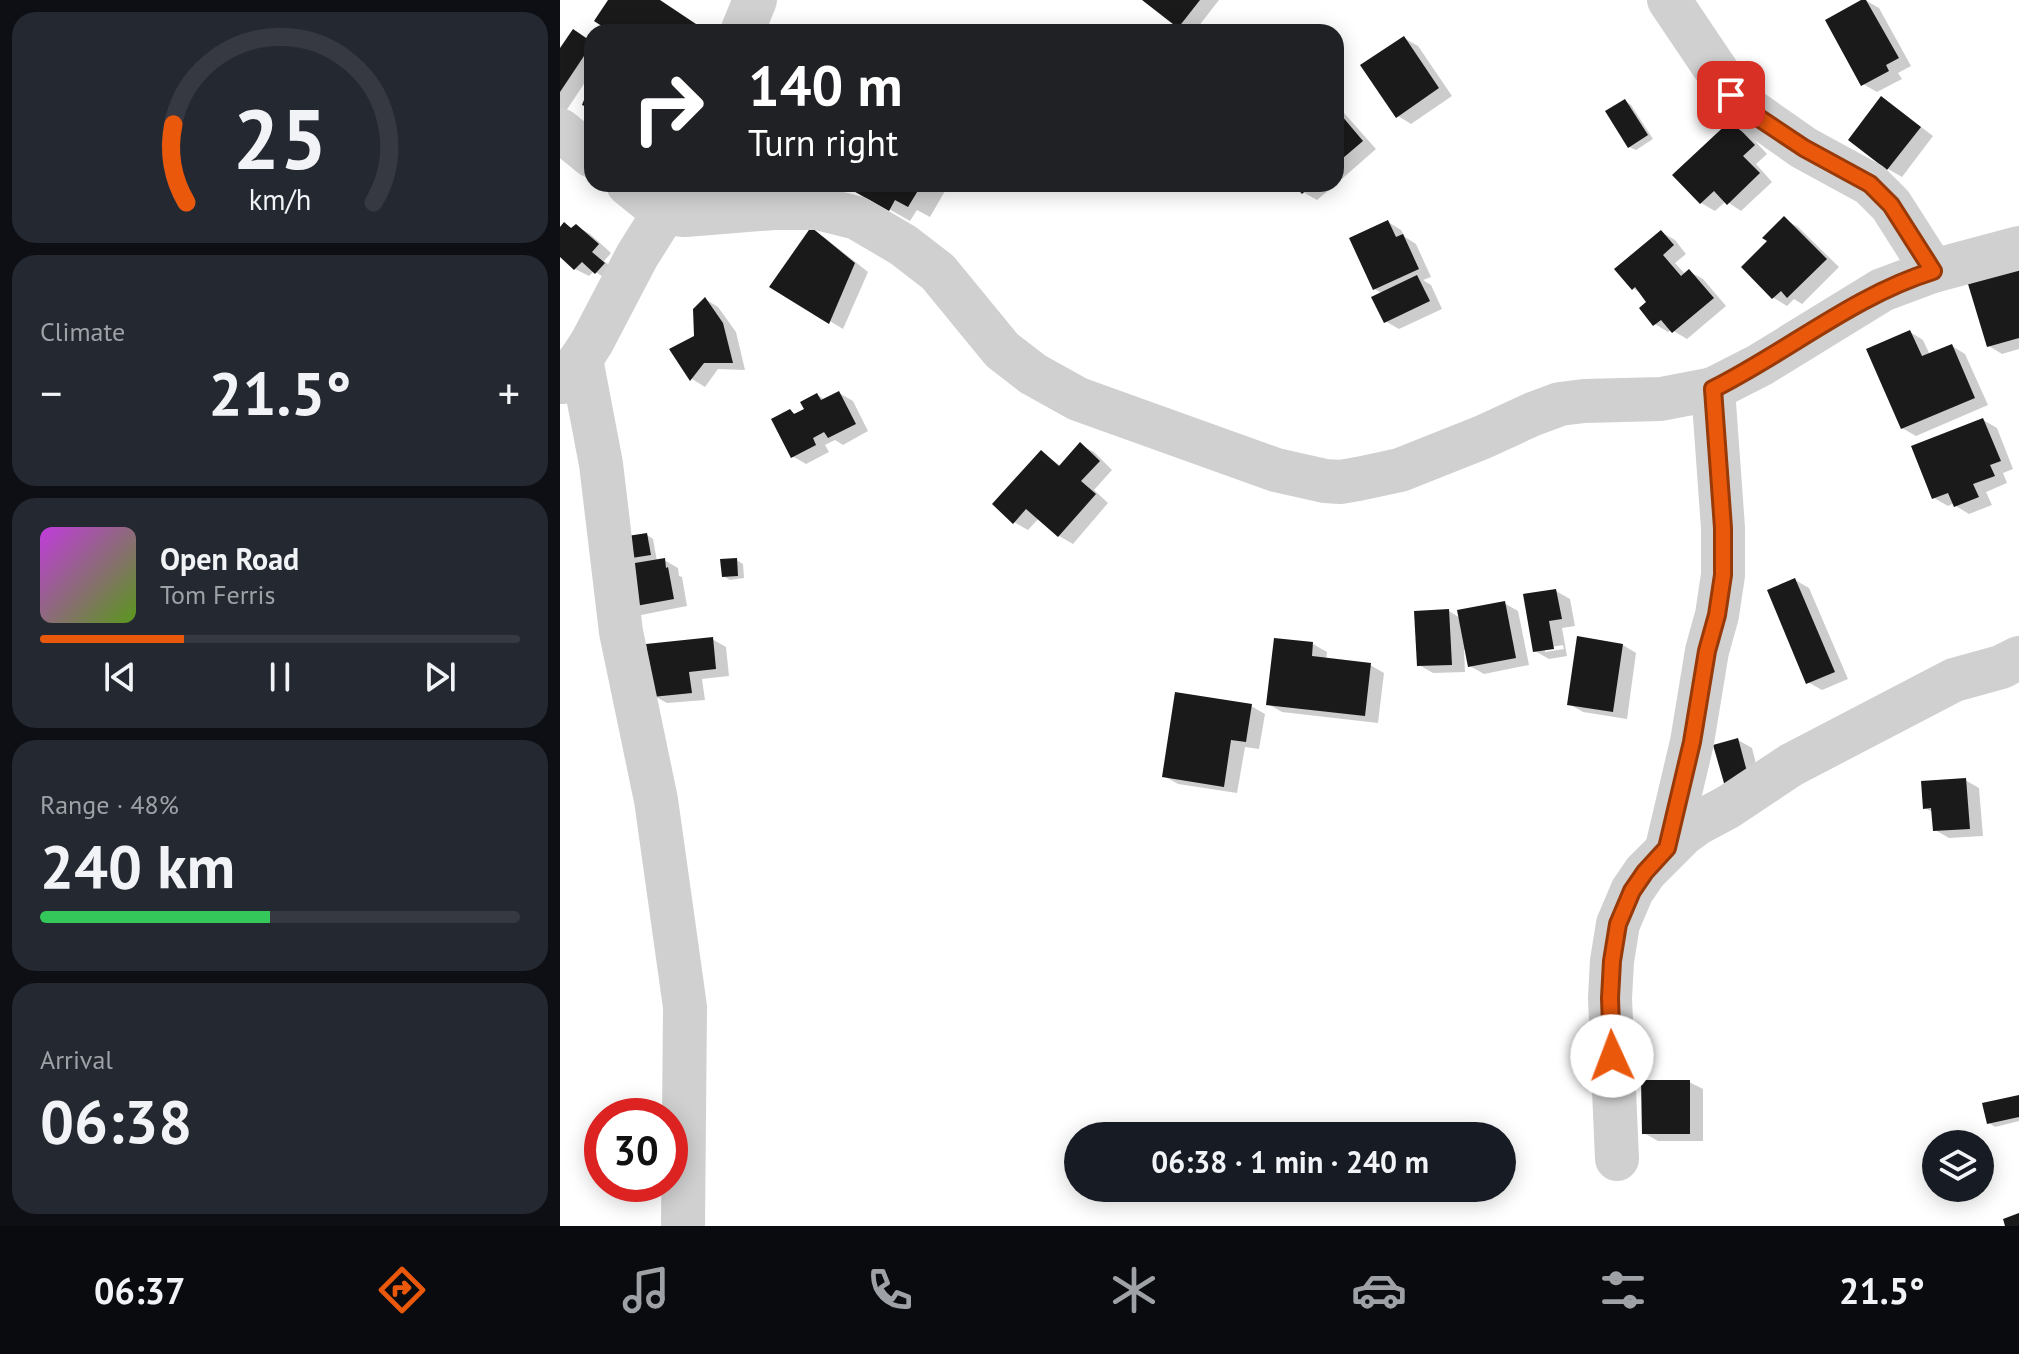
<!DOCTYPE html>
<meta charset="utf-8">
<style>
body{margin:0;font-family:"PT Sans",sans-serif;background:#242831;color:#f1f3f6;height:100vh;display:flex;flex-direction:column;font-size:30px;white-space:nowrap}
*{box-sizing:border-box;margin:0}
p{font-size:26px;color:#9ea1a6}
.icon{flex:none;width:44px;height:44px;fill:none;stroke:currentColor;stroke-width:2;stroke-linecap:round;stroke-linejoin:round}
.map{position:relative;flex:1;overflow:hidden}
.sheet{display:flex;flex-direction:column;gap:12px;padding:12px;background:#0d0f14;width:560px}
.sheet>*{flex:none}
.banner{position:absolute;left:24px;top:24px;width:760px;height:168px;border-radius:24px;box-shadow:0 4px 20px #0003;background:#202124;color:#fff;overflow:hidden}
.controls{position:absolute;left:1362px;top:1130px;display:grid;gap:16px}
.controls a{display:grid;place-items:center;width:72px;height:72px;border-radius:50%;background:#171b24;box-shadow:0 4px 20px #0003;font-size:40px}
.speed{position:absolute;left:24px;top:1098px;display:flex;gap:16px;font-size:40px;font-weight:700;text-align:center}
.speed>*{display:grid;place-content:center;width:104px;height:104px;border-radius:50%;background:#171b24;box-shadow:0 4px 20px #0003;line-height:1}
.speed .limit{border:12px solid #d22;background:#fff;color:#111}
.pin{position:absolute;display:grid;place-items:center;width:68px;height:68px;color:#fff;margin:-34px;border-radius:16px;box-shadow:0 4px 12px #0006}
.me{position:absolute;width:88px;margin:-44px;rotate:358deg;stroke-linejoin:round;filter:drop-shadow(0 0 6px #0008)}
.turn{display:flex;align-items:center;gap:28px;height:168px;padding:0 32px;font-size:36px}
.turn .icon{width:104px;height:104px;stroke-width:2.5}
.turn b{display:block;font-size:56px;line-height:68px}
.big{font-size:60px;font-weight:700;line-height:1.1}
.sheet .tile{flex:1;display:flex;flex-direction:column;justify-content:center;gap:12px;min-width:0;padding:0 28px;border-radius:24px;background:#242831}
.sheet .dial{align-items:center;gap:0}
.dial svg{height:208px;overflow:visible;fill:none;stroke:#363941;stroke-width:7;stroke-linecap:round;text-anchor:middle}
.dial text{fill:#f1f3f6;stroke:none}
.song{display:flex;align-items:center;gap:24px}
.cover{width:96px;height:96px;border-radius:12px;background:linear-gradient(135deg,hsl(290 70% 55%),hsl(90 70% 35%))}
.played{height:8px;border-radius:4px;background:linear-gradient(90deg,#ea580c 30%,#363941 30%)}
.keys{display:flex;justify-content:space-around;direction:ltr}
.heat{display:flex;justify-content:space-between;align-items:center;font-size:44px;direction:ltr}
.charge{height:12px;border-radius:6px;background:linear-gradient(90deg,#34c759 48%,#363941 0)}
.trip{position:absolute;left:504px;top:1122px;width:452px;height:80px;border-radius:40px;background:#171b24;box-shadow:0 4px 20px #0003;font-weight:700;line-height:80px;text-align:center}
.tab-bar{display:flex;height:128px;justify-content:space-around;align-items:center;background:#090b0e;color:#9ea1a6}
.tab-bar .icon{width:56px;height:56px}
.tab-bar .on{color:#ea580c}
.tab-bar b{font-size:36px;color:#f1f3f6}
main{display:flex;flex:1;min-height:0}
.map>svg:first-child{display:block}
.shadow{fill:#0003;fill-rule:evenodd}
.building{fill:#1a1a1a}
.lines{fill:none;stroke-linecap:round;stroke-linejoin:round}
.minor{stroke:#d0d0d0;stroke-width:44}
.route-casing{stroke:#983908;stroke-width:20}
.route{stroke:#ea580c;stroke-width:14}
</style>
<main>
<section class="sheet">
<div class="tile dial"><svg viewBox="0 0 100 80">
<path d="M14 69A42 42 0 1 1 86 69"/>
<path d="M14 69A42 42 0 0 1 9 39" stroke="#ea580c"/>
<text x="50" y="56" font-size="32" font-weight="700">25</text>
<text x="50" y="72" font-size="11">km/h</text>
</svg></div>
<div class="tile"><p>Climate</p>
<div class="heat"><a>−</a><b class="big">21.5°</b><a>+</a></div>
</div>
<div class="tile">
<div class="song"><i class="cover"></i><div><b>Open Road</b><p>Tom Ferris</p></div></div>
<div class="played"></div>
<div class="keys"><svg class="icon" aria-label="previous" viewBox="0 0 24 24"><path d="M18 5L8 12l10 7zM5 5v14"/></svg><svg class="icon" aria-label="pause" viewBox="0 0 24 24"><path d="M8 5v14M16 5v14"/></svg><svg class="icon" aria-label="next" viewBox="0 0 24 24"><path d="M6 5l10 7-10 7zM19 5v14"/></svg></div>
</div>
<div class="tile"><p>Range · 48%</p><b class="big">240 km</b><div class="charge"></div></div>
<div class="tile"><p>Arrival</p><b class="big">06:38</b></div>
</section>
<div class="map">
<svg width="1459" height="1226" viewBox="0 0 1459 1226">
<rect width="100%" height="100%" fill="#fff"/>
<g class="shadow">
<polygon points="585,0 659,0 634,32 628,32 619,26"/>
<polygon points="1305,0 1319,8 1351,66 1338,73 1342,79 1317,92 1303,84"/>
<polygon points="844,38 858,46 892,96 851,124 838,116"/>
<polygon points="24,39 32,44 32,72 4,114 0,112 0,52"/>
<polygon points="1322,99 1335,107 1373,136 1342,177 1328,169 1291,140"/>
<polygon points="1065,101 1071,105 1093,139 1076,150 1069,147"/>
<polygon points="776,104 816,149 776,184"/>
<polygon points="1171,122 1185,130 1207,154 1196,164 1212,182 1181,211 1166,201 1155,211 1141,203"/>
<polygon points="285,184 389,184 370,217 357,210 350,221"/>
<polygon points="736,184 776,184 757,200 743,192"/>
<polygon points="1224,219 1238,227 1279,267 1242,304 1234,299 1227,306 1214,298 1210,241"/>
<polygon points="828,222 841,230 845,237 856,244 871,277 863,280 871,285 882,309 839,329 825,321 823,294 815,289"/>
<polygon points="5,224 13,229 16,226 30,234 51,253 44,261 58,272 50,281 34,271 29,276 15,269 0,255 0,230"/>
<polygon points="251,230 265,238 308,272 283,329 212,286"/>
<polygon points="1101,232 1115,240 1126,254 1115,263 1126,275 1130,272 1143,279 1166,306 1127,339 1112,330 1108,332 1095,324 1089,302 1082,294 1073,288"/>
<polygon points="1459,271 1459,349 1442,354 1429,346"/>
<polygon points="145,299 158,307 176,332 185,370 158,369 145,387 132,379 112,350 136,337"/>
<polygon points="1350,332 1363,340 1370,355 1392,346 1405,354 1428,405 1356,436 1342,428"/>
<polygon points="279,393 293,401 308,431 283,445 275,440 265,445 269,452 246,464 232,456 230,411 237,415 247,410 257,395 266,400"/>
<polygon points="1423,420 1437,428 1453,469 1443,473 1447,483 1426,492 1432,505 1409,514 1396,506 1394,503 1388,506 1374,498"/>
<polygon points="520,445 534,452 552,470 534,490 548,503 513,544 499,536 479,518 468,530 454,522 481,452 501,466"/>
<polygon points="87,535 93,539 97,561 104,560 118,568 119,576 122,577 127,606 81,615 67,607 78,565 66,558"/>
<polygon points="176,560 183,564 184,578 170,580 163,576"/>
<polygon points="1235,580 1249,588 1288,679 1262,690 1248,682"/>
<path d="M996,591L1010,599L1015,626L1002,628L1007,656L989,659L975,651ZM1003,645L1004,649L985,652V648Z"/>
<polygon points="944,603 958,611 969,665 924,674 910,666 906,649 904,650 905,672 873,673 859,665 889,611 900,618"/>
<polygon points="152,639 166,647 169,676 142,679 145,700 107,703 94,696"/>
<polygon points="753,644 767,652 766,660 810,665 824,673 818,723 722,712 708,704"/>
<polygon points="1063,645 1076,653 1067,719 1023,712 1009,704"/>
<polygon points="691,706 705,714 699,749 685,747 677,793 618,784 604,776"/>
<polygon points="1178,740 1192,748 1203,791 1156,746"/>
<polygon points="1405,780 1419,788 1423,836 1389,838 1375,830 1374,813 1365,808"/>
<polygon points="1129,1082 1143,1089 1143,1141 1098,1141 1084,1133"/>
<polygon points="1459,1097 1459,1121 1435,1127 1429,1123"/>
</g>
<g class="building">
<polygon points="48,0 100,0 142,28 139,32 51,32 34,21"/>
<polygon points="582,0 640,0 618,28"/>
<polygon points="1301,0 1306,0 1339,58 1326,65 1329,71 1301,86 1265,20"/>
<polygon points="13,29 32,42 32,44 0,92 0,48"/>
<polygon points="844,36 879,88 836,118 800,65"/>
<polygon points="32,80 32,109 22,105"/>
<polygon points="1321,96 1361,127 1327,170 1288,140"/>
<polygon points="1065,99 1088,135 1068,148 1045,111"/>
<polygon points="776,109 803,141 776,164"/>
<polygon points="1171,120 1195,145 1183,156 1200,173 1167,205 1154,191 1140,204 1112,175"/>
<polygon points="281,184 362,184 348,207 335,200 329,211"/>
<polygon points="733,184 753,184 742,194"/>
<polygon points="1224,216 1267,259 1227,298 1221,291 1212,299 1181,267 1207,241 1202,238"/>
<polygon points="828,220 836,237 843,234 859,269 813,290 789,238"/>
<polygon points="4,222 11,228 16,224 39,244 32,252 45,263 35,274 22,262 14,270 0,257 0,227"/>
<polygon points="251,227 295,263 269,324 209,287"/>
<polygon points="1101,230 1114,245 1103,255 1121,276 1129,269 1154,298 1112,333 1101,320 1093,326 1079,308 1086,302 1075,287 1072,290 1054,269"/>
<polygon points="1459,269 1459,338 1427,347 1408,284"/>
<polygon points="857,275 870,301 824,323 811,297"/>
<polygon points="145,297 163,323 173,363 144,363 130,381 109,349 134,336 133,309"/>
<polygon points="1350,330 1362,356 1392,344 1415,398 1341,429 1306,349"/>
<polygon points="279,391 296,424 268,438 264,432 253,438 256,445 231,458 211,419 230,409 234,414 244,409 240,402 257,393 261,400"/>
<polygon points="1423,418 1441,461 1430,465 1435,476 1413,484 1419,497 1394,507 1388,493 1372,499 1351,446"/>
<polygon points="520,442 540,461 521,481 536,494 498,537 466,509 453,524 432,504 481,450 499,466"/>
<polygon points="87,533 91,555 65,559 61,537"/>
<polygon points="105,558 106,568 108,567 114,599 65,608 57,566"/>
<polygon points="177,558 178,576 162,577 160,559"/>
<polygon points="1235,578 1275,672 1246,684 1207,590"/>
<polygon points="996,589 1002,619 989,621 994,649 973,652 963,594"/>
<polygon points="945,601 956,658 908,667 897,610"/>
<polygon points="889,609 892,665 857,666 854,611"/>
<polygon points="1017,636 1063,644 1053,712 1007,705"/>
<polygon points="153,637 156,669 129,672 132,693 92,697 86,644"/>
<polygon points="714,638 753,642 752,656 811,663 805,716 706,705"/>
<polygon points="615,692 692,704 686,742 671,740 664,787 602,777"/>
<polygon points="1178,738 1190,783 1166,790 1153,745"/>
<polygon points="1406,778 1410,829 1373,831 1371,808 1363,809 1361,781"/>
<polygon points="1081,1080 1130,1080 1130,1134 1082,1134"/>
<polygon points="1459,1095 1459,1117 1427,1124 1422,1103"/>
<polygon points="1459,1213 1459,1226 1445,1226 1443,1219"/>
</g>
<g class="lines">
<g class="minor">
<polyline points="1109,0 1177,101 1244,148 1310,184 1331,205 1373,271"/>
<polyline points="182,32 195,0"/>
<polyline points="0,130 32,156"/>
<polyline points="68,184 104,213 125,215 214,208 257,208 297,218 343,245 378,272 442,350 473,374 518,399 716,470 765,481 780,482 798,479 840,470 923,437 973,414 1000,404 1024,401 1101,399 1153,389 1200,365 1322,290 1373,271 1459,248"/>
<polyline points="21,359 41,464 61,632 96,800 125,1007 123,1226"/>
<polyline points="2,382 21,359 32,342 77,256 104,213 116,186"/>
<polyline points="1107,848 1132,742 1147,651 1157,615 1163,575 1163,528 1153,389"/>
<polyline points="1057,1159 1050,998 1052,961 1058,924 1072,891 1085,872 1124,833 1138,823 1168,807 1231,765 1394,680 1441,667 1459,658"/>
</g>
</g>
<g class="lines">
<defs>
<path id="route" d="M1052,1056L1050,998L1052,961L1058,924L1072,891L1085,872L1107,848L1132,742L1147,651L1157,615L1163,575V528L1153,389C1227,352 1295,295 1373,271L1331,205L1310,184L1244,148L1184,108L1171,95"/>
</defs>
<use href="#route" class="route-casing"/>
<use href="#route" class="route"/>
</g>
</svg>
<div class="controls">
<a><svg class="icon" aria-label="layers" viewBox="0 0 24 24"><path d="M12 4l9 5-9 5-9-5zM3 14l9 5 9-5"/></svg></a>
</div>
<div class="speed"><div class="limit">30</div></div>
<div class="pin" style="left:1171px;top:95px;background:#d93025"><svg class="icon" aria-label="arrive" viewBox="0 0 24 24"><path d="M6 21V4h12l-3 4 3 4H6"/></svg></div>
<svg class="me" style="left:1052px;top:1056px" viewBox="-20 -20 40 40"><circle r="19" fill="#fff"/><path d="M0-13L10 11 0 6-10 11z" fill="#ea580c"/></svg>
<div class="trip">06:38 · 1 min · 240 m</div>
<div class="banner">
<div class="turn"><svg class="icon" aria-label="right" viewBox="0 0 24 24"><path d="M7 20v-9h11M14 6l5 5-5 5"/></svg><div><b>140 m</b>Turn right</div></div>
</div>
</div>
</main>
<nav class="tab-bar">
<b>06:37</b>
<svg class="icon on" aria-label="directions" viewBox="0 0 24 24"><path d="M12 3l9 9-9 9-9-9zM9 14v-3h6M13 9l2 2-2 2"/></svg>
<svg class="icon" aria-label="music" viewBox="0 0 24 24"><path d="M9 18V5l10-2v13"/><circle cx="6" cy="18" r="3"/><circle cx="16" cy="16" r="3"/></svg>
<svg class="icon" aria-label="phone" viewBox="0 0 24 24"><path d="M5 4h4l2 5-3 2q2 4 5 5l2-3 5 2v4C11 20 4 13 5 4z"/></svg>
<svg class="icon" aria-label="climate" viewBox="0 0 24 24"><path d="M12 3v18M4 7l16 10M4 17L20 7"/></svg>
<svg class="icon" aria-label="car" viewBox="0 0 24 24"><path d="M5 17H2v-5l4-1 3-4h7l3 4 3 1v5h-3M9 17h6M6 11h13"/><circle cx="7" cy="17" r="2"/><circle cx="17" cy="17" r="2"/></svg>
<svg class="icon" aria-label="filters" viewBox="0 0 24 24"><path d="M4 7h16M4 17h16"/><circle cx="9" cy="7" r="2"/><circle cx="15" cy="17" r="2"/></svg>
<b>21.5°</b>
</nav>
